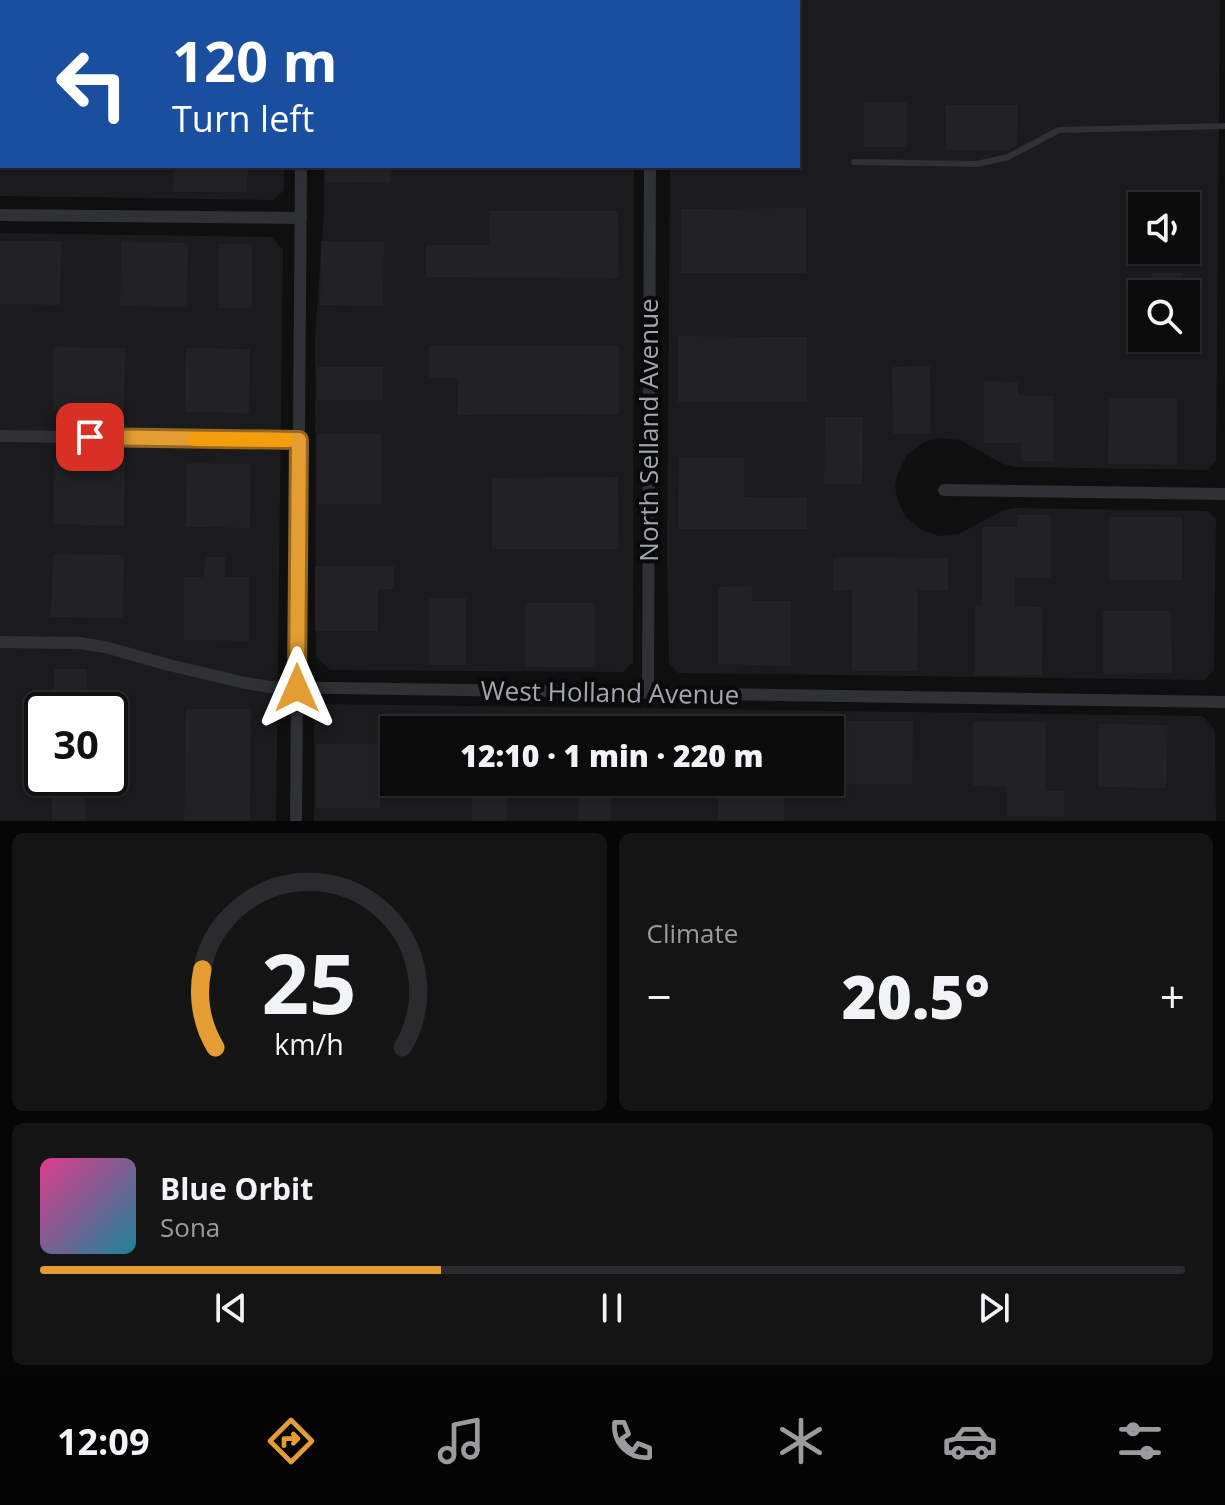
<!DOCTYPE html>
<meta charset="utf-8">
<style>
body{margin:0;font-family:"Open Sans",sans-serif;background:#141415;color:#f1f3f6;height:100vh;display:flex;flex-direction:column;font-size:30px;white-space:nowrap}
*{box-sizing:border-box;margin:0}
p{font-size:26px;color:#9a9b9d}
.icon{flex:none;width:44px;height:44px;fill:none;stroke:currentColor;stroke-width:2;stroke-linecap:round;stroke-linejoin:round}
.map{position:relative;height:821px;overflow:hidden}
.drawer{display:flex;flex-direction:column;gap:12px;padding:12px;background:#060607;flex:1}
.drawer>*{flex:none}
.guide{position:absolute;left:0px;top:0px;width:800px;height:168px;box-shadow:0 2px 6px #0004,0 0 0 2px #2b2b2d;background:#1a4fa0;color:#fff;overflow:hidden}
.tools{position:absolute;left:1128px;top:192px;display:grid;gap:16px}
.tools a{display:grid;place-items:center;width:72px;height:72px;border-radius:0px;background:#0b0b0c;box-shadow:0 2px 6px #0004,0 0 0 2px #2b2b2d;font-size:40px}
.speed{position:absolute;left:24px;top:692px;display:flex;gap:16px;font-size:40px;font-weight:700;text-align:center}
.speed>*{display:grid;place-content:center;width:104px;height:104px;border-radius:50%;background:#0b0b0c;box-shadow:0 2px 6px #0004,0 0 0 2px #2b2b2d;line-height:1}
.speed .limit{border:4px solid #111;border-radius:12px;background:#fff;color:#111}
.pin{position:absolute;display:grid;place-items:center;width:68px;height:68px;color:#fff;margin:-34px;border-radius:16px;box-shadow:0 4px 12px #0006}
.me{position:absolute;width:88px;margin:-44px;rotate:0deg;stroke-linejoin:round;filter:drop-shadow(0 0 6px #0008)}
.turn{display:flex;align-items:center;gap:28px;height:168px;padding:0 40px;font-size:36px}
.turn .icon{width:104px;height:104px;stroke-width:2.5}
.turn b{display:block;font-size:56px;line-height:68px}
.big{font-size:60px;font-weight:800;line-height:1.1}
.drawer .widget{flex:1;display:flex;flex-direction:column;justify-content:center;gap:12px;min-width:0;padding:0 28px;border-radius:12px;background:#141415}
.drawer .dial{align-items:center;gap:0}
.dial svg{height:208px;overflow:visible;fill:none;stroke:#2b2b2d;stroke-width:7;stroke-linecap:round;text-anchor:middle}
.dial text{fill:#f1f3f6;stroke:none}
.song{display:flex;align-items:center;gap:24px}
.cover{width:96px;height:96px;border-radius:12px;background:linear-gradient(135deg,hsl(330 70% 55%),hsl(190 70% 35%))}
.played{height:8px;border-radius:4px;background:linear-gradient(90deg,#e49d32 35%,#2b2b2d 35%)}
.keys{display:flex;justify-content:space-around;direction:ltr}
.heat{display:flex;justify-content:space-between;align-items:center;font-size:44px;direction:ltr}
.drawer .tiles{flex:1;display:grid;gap:12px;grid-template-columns:1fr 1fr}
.widget:last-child{grid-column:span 2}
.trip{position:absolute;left:380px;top:716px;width:464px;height:80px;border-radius:0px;background:#0b0b0c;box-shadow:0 2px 6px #0004,0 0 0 2px #2b2b2d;font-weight:800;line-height:80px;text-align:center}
.menu{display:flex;height:128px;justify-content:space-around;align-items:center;background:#040405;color:#9a9b9d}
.menu .icon{width:56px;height:56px}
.menu .on{color:#e49d32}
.menu b{font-size:36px;color:#f1f3f6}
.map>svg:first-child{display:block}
.built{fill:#1b1b1d;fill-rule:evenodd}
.building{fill:#222224}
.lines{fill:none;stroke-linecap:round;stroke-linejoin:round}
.lane{stroke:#303135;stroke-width:6}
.street{stroke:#303135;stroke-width:12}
.route-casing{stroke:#946620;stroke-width:20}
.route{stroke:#e49d32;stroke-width:14}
.slow{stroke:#f59e0b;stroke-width:14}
.labels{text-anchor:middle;stroke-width:8;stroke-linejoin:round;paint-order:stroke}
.street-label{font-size:26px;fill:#a1a6b0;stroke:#0a0a0b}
</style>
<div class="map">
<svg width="1225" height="821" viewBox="0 0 1225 821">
<rect width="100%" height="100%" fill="#0f0f10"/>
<g class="built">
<polygon points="0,0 286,0 286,2 2,2 2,166 284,166 284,190 274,200 0,196"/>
<rect x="327" y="0" width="308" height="2"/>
<path d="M670,0H1220L1216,461L1207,470L1015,467L1003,464L960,440L938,438L924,442L907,455L897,475L895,486L897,498L905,516L920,529L939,536L959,534L1003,510L1015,508L1207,511L1216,519L1214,670L1205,680L678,673L669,663L667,556L670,166H798V2H670ZM1142,206H1186V250H1142ZM1142,294H1186V338H1142Z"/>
<polygon points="324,166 634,166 633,662 623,672 330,670 316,657 315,337 324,212"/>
<path d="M0,233L272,237L283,250L276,821H0ZM42,710H110V778H42Z"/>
<path d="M324,704L1203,716L1215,731L1216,821H314V719ZM394,730H830V782H394Z"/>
</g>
<g class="building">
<rect x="864" y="102" width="43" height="45"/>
<polygon points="946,105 1018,105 1017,145 1009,150 946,150"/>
<polygon points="173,166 248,166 247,192 173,192"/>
<polygon points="326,166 390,166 390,183 326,182"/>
<polygon points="806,208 806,273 681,273 681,209"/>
<polygon points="489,211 618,211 619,278 426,277 426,245 489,245"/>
<polygon points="0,241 61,241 60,305 0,304"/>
<polygon points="321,241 384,242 383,306 320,305"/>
<polygon points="121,242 188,243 187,307 120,306"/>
<rect x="219" y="244" width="33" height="64"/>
<polygon points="1152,273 1183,273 1183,294 1151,294"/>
<polygon points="678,336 807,337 807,402 678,402"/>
<polygon points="429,346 619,346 619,414 458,415 458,378 429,378"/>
<polygon points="53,347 125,348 124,411 53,410"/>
<polygon points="186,348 250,349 249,413 185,412"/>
<polygon points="930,366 931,434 893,434 892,367"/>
<rect x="317" y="367" width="66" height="33"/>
<polygon points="984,381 1018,382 1018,395 1053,396 1053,461 1021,461 1021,443 984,443"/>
<polygon points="1109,398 1177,398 1177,464 1108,464"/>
<polygon points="825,417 863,417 862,484 824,484"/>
<rect x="317" y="434" width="64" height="70"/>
<polygon points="679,458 744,458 744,497 807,498 807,529 678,529"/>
<polygon points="54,461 125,462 124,526 53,524"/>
<polygon points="187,463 251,464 250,528 186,527"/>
<polygon points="618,477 619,549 492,549 492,478"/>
<polygon points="1017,515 1051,515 1051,578 1015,578 1015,606 1043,607 1042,675 975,675 975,606 982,606 982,527 1017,527"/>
<rect x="1109" y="517" width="73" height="63"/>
<polygon points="53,554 124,555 123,618 51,617"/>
<polygon points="205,557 225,557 225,577 249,577 249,641 184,640 184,577 204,577"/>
<polygon points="833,557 948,558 948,590 918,590 917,671 852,671 852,590 833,590"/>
<polygon points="315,566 394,566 394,589 378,589 378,631 315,631"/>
<polygon points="752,586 752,601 791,601 791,666 718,664 718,587"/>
<rect x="429" y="598" width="37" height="67"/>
<rect x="525" y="603" width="70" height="64"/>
<polygon points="1103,611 1171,611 1172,673 1103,674"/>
<rect x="54" y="669" width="33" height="41"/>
<polygon points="186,709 251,709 250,821 184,821"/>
<polygon points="110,710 125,710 123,793 85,793 85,821 52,821 52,778 110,778"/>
<polygon points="471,717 507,717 507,730 437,730 437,719 471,719"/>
<polygon points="719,718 784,719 784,730 719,730"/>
<polygon points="578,719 610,719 611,730 578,730"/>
<polygon points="846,721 913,721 912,784 846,784"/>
<polygon points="973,722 1046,722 1045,791 1064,791 1064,817 1007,816 1007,787 973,786"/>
<polygon points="1099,724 1168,725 1166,788 1098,787"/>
<rect x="316" y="744" width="64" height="64"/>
<rect x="472" y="782" width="35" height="39"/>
<polygon points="578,782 611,782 611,821 579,821"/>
<rect x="718" y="782" width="66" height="39"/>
</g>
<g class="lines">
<polyline class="lane" points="854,162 977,164 1008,157 1059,130 1225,126"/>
<g class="street">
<polyline points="302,2 302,0"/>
<polyline points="651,2 651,0"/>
<polyline points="0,215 301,218"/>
<polyline points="0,436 299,440"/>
<polyline points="944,490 1225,494"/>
<polyline points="0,642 79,643 105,647 169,665 245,683 270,687 1225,702"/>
<polyline points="648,693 650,166"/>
<polyline points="296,821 301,166"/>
</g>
</g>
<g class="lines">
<defs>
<polyline id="route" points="90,437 299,440 297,688"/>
</defs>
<use href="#route" class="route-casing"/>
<use href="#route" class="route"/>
<polyline class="slow" points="195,439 286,440"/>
</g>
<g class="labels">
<g class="street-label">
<text transform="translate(649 430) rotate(-90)" y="9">North Selland Avenue</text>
<text transform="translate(610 693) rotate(1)" y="9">West Holland Avenue</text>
</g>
</g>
</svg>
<div class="tools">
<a><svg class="icon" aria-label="sound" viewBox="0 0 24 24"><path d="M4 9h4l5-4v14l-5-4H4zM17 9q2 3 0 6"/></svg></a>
<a><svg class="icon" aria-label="search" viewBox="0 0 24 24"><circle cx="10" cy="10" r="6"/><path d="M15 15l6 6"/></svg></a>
</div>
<div class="speed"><div class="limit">30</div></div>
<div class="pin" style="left:90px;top:437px;background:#d93025"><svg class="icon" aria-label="arrive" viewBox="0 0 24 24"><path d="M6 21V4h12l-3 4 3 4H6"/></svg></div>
<svg class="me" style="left:297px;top:688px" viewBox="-20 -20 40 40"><path d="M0-17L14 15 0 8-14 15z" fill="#e49d32" stroke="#fff" stroke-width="4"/></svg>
<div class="trip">12:10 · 1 min · 220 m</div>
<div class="guide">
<div class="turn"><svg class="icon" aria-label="left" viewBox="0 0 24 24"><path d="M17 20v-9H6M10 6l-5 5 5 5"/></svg><div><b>120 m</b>Turn left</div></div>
</div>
</div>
<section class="drawer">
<div class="tiles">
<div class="widget dial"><svg viewBox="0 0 100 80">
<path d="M14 69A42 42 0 1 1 86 69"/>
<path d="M14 69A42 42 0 0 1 9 39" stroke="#e49d32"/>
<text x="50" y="56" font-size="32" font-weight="700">25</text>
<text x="50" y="72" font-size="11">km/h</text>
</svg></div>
<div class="widget"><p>Climate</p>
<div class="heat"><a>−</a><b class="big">20.5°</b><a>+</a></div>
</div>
<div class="widget">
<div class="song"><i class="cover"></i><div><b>Blue Orbit</b><p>Sona</p></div></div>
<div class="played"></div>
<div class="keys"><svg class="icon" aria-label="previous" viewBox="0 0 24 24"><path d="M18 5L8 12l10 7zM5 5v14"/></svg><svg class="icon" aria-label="pause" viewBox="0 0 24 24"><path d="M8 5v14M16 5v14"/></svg><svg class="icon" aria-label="next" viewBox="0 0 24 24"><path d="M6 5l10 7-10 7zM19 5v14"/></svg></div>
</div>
</div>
</section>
<nav class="menu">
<b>12:09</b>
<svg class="icon on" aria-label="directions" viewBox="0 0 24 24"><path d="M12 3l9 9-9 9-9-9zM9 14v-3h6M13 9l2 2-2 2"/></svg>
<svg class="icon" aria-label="music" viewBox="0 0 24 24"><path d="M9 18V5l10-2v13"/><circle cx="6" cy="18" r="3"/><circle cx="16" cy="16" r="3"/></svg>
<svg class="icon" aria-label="phone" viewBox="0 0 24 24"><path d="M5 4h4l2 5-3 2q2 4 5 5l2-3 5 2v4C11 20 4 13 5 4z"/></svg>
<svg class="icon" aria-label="climate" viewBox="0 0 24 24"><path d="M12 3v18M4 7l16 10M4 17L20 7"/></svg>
<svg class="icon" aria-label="car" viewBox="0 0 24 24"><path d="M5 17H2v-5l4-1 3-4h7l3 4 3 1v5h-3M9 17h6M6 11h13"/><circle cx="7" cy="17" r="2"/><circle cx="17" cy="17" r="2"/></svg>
<svg class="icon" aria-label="filters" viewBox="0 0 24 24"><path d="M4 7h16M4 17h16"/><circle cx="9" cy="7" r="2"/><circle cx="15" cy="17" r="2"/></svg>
</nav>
